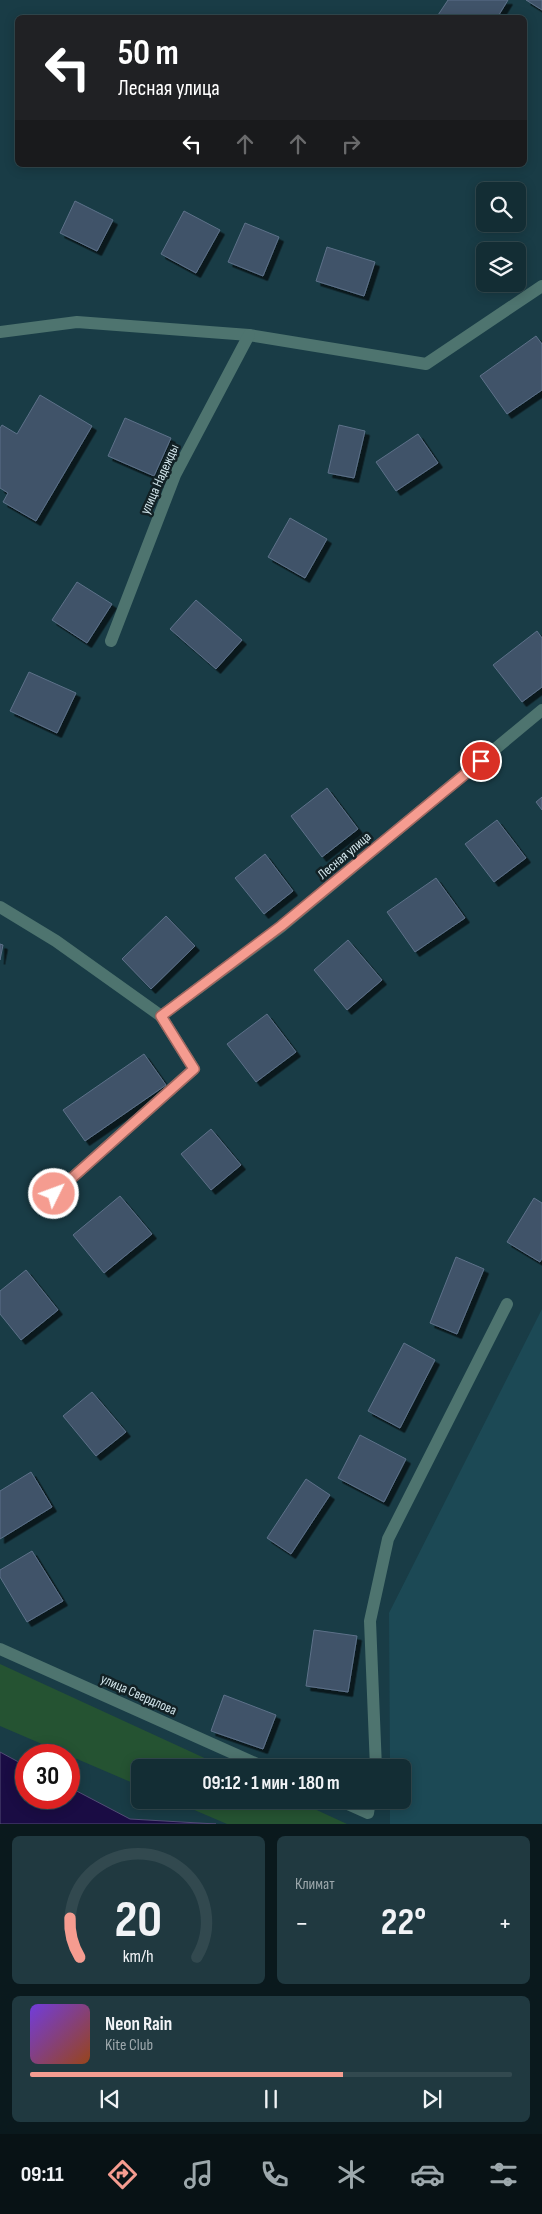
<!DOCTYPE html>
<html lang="ru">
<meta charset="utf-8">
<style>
body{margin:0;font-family:"Sofia Sans Condensed",sans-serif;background:#203940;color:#f1f3f6;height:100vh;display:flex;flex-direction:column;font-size:19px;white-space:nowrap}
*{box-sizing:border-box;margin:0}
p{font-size:16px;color:#9da8ac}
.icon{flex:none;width:28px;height:28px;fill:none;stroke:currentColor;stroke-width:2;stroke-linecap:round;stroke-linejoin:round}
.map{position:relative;height:1824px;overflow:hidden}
.panel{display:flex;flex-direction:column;gap:12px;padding:12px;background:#0a191d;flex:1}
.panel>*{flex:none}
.banner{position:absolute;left:15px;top:15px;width:512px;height:152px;border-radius:8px;box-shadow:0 2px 12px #0003,0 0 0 1px #32494f;background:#202124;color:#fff;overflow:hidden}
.tools{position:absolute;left:476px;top:182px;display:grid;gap:10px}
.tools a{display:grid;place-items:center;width:50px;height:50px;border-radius:8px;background:#132d34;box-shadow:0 2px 12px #0003,0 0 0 1px #32494f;font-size:25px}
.speed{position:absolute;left:15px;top:1744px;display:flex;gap:10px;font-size:25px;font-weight:700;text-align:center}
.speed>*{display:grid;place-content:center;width:65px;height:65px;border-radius:50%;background:#132d34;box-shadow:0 2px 12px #0003,0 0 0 1px #32494f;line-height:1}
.speed .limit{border:8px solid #d22;background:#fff;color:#111}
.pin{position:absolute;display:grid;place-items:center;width:42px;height:42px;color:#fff;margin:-21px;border:2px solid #fff;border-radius:50%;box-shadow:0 1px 5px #0007}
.me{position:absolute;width:55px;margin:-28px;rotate:48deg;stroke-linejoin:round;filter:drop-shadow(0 0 4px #0008)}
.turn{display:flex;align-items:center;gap:18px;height:105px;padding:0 20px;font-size:22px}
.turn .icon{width:65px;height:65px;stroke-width:2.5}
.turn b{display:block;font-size:35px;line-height:42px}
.lanes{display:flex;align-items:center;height:48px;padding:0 20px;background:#0003;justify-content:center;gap:25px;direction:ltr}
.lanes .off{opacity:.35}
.big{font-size:38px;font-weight:700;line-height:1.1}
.panel .tile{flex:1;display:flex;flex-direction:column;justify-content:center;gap:8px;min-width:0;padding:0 18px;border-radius:8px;background:#203940}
.panel .dial{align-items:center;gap:0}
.dial svg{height:130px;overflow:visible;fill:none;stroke:#32494f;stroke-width:7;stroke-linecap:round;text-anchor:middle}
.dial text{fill:#f1f3f6;stroke:none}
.song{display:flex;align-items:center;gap:15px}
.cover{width:60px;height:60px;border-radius:8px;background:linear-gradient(135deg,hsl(260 70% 55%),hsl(20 70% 35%))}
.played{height:5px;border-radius:2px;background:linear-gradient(90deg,#f59c90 65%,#32494f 65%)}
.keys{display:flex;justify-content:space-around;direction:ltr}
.heat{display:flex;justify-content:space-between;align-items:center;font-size:28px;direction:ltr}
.panel .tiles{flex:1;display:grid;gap:12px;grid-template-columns:1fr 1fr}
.tile:last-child{grid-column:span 2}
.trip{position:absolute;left:131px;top:1759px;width:280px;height:50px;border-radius:8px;background:#132d34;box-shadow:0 2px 12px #0003,0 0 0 1px #32494f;font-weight:700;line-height:50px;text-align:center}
.menu{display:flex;height:80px;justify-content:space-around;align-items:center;background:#081215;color:#9da8ac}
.menu .icon{width:35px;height:35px}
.menu .selected{color:#f59c90}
.menu b{font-size:22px;color:#f1f3f6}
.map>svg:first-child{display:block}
.built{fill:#1c4955}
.green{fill:#255332}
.water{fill:#1a0c44;stroke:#524d76}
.building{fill:#405369;stroke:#5d7189;filter:url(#shadow)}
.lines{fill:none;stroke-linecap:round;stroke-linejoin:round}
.minor{stroke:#4e746f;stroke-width:12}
.route-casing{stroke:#9f655e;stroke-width:12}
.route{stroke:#f59c90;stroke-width:9}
.labels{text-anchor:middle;stroke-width:5;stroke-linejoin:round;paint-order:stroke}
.street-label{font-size:14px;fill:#d3e6ec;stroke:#122125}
</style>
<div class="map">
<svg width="542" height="1824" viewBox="0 0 542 1824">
<defs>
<filter id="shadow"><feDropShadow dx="4.5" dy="4.5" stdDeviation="0" flood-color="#0009"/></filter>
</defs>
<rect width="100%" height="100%" fill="#193c46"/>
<polygon class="built" points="542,1309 542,1824 390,1824 390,1800 402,1800 402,1768 390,1767 389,1613"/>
<g class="green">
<polygon points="0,1664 224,1767 140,1768 140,1786 0,1726"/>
<polygon points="171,1800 295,1800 347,1824 227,1824"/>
</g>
<polygon class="water" points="0,1752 26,1766 26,1798 69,1798 69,1787 130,1819 216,1824 0,1824"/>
<g class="building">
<polygon points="448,0 508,0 497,18 436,18"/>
<polygon points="526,0 542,0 542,10"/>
<polygon points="75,201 113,220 97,251 60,233"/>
<polygon points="184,211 220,230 196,273 161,254"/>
<polygon points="245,223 279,237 263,276 228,262"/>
<polygon points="327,247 375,262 364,296 316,281"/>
<polygon points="536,336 542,344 542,390 507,414 480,376"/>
<polygon points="40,395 92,426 36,521 3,502 8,493 0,488 0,428 2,425 17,434"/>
<polygon points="125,418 171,438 154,476 108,456"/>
<polygon points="339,425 365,431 354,478 328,473"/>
<polygon points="418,434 438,463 396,491 376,462"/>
<polygon points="290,518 327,539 305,578 268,557"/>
<polygon points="77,582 112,604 87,643 52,620"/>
<polygon points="196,600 242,640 216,669 170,629"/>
<polygon points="537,631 542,638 542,687 522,702 493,665"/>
<polygon points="29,672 76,693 57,733 10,711"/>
<polygon points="327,788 358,829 322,857 291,816"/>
<polygon points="542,797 542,810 536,802"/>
<polygon points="497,820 526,858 494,882 465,844"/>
<polygon points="265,854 293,891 264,914 235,878"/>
<polygon points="436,878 465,918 415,952 387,912"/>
<polygon points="166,916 195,946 151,989 122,959"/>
<polygon points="348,940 382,980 347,1010 314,970"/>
<polygon points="0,944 3,945 0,960"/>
<polygon points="267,1014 296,1052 256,1082 227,1044"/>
<polygon points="144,1054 166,1085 85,1141 63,1110"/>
<polygon points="211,1129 241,1165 211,1190 181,1154"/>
<polygon points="120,1196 152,1234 104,1273 73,1235"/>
<polygon points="534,1198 542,1203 542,1258 540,1262 507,1242"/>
<polygon points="456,1257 484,1269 457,1334 430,1323"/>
<polygon points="26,1270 58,1310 21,1340 0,1314 0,1291"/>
<polygon points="404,1343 435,1360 400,1428 368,1411"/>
<polygon points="92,1392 126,1432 96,1456 63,1416"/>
<polygon points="360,1435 406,1459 384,1502 338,1478"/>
<polygon points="31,1472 52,1507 0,1539 0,1491"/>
<polygon points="306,1479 330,1495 291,1554 267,1538"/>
<polygon points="32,1551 63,1601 27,1622 0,1577 0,1570"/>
<polygon points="314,1630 357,1636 348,1692 306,1686"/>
<polygon points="224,1695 276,1715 263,1749 211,1731"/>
</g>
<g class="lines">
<g class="minor">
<polyline points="0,332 77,322 249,335 426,364 542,286"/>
<polyline points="111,641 175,475 249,335"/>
<polyline points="0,907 56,941 161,1016"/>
<polyline points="54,1194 194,1069 161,1016 281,927 542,710"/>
<polyline points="0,1649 266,1768"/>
<polyline points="376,1768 370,1621 388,1539 507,1304"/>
<polyline points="339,1800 368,1813 370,1800"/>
</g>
</g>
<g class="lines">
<defs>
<polyline id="route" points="54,1194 194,1069 161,1016 281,926 481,761"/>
</defs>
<use href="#route" class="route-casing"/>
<use href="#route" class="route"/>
</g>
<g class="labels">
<g class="street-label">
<text transform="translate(159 479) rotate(-66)" y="5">улица Надежды</text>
<text transform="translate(344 855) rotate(-40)" y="5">Лесная улица</text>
<text transform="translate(139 1694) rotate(24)" y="5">улица Свердлова</text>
</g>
</g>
</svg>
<div class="tools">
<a><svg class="icon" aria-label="search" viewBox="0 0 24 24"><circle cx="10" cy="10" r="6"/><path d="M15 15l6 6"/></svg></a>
<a><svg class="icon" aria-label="layers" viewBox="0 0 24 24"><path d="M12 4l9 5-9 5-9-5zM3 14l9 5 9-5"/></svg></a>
</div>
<div class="speed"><div class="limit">30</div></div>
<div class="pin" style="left:481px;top:761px;background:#d93025"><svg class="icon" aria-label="arrive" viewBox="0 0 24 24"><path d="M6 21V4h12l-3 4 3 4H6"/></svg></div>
<svg class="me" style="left:54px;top:1194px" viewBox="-20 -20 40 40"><circle r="17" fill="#f59c90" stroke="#fff" stroke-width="3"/><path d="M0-11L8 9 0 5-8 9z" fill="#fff"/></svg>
<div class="trip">09:12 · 1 мин · 180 m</div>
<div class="banner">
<div class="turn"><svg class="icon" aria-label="left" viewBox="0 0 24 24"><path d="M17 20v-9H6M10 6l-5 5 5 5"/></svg><div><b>50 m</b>Лесная улица</div></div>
<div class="lanes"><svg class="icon" aria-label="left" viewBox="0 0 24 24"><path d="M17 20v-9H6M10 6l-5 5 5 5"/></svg><svg class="icon off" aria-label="ahead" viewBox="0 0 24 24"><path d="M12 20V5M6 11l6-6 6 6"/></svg><svg class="icon off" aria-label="ahead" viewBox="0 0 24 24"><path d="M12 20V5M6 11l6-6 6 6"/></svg><svg class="icon off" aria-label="right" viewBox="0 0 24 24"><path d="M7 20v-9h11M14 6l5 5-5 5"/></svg></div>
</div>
</div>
<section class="panel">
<div class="tiles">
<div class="tile dial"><svg viewBox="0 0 100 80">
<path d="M14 69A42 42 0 1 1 86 69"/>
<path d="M14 69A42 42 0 0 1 8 45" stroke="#f59c90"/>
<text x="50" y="56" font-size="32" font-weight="700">20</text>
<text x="50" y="72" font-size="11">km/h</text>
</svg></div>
<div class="tile"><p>Климат</p>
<div class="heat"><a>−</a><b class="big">22°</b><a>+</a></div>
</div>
<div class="tile">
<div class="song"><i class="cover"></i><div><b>Neon Rain</b><p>Kite Club</p></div></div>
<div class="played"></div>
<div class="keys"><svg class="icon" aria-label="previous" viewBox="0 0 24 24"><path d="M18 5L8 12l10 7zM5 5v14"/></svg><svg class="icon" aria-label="pause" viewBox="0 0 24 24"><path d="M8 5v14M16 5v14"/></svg><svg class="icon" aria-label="next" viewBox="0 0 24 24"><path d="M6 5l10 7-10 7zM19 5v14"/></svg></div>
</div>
</div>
</section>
<nav class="menu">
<b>09:11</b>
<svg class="icon selected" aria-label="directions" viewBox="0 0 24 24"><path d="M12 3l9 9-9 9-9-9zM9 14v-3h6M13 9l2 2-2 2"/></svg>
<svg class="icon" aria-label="music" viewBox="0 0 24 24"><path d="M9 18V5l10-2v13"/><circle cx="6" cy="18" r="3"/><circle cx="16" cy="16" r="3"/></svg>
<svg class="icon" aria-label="phone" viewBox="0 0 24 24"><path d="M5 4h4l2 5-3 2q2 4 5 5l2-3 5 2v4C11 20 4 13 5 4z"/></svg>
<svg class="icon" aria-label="climate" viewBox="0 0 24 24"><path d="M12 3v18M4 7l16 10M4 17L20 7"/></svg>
<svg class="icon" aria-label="car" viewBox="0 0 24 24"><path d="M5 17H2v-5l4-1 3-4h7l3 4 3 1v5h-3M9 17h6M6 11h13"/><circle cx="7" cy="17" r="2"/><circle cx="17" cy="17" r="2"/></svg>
<svg class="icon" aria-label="filters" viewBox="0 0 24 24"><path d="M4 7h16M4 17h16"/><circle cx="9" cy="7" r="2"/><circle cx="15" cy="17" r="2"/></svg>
</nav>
